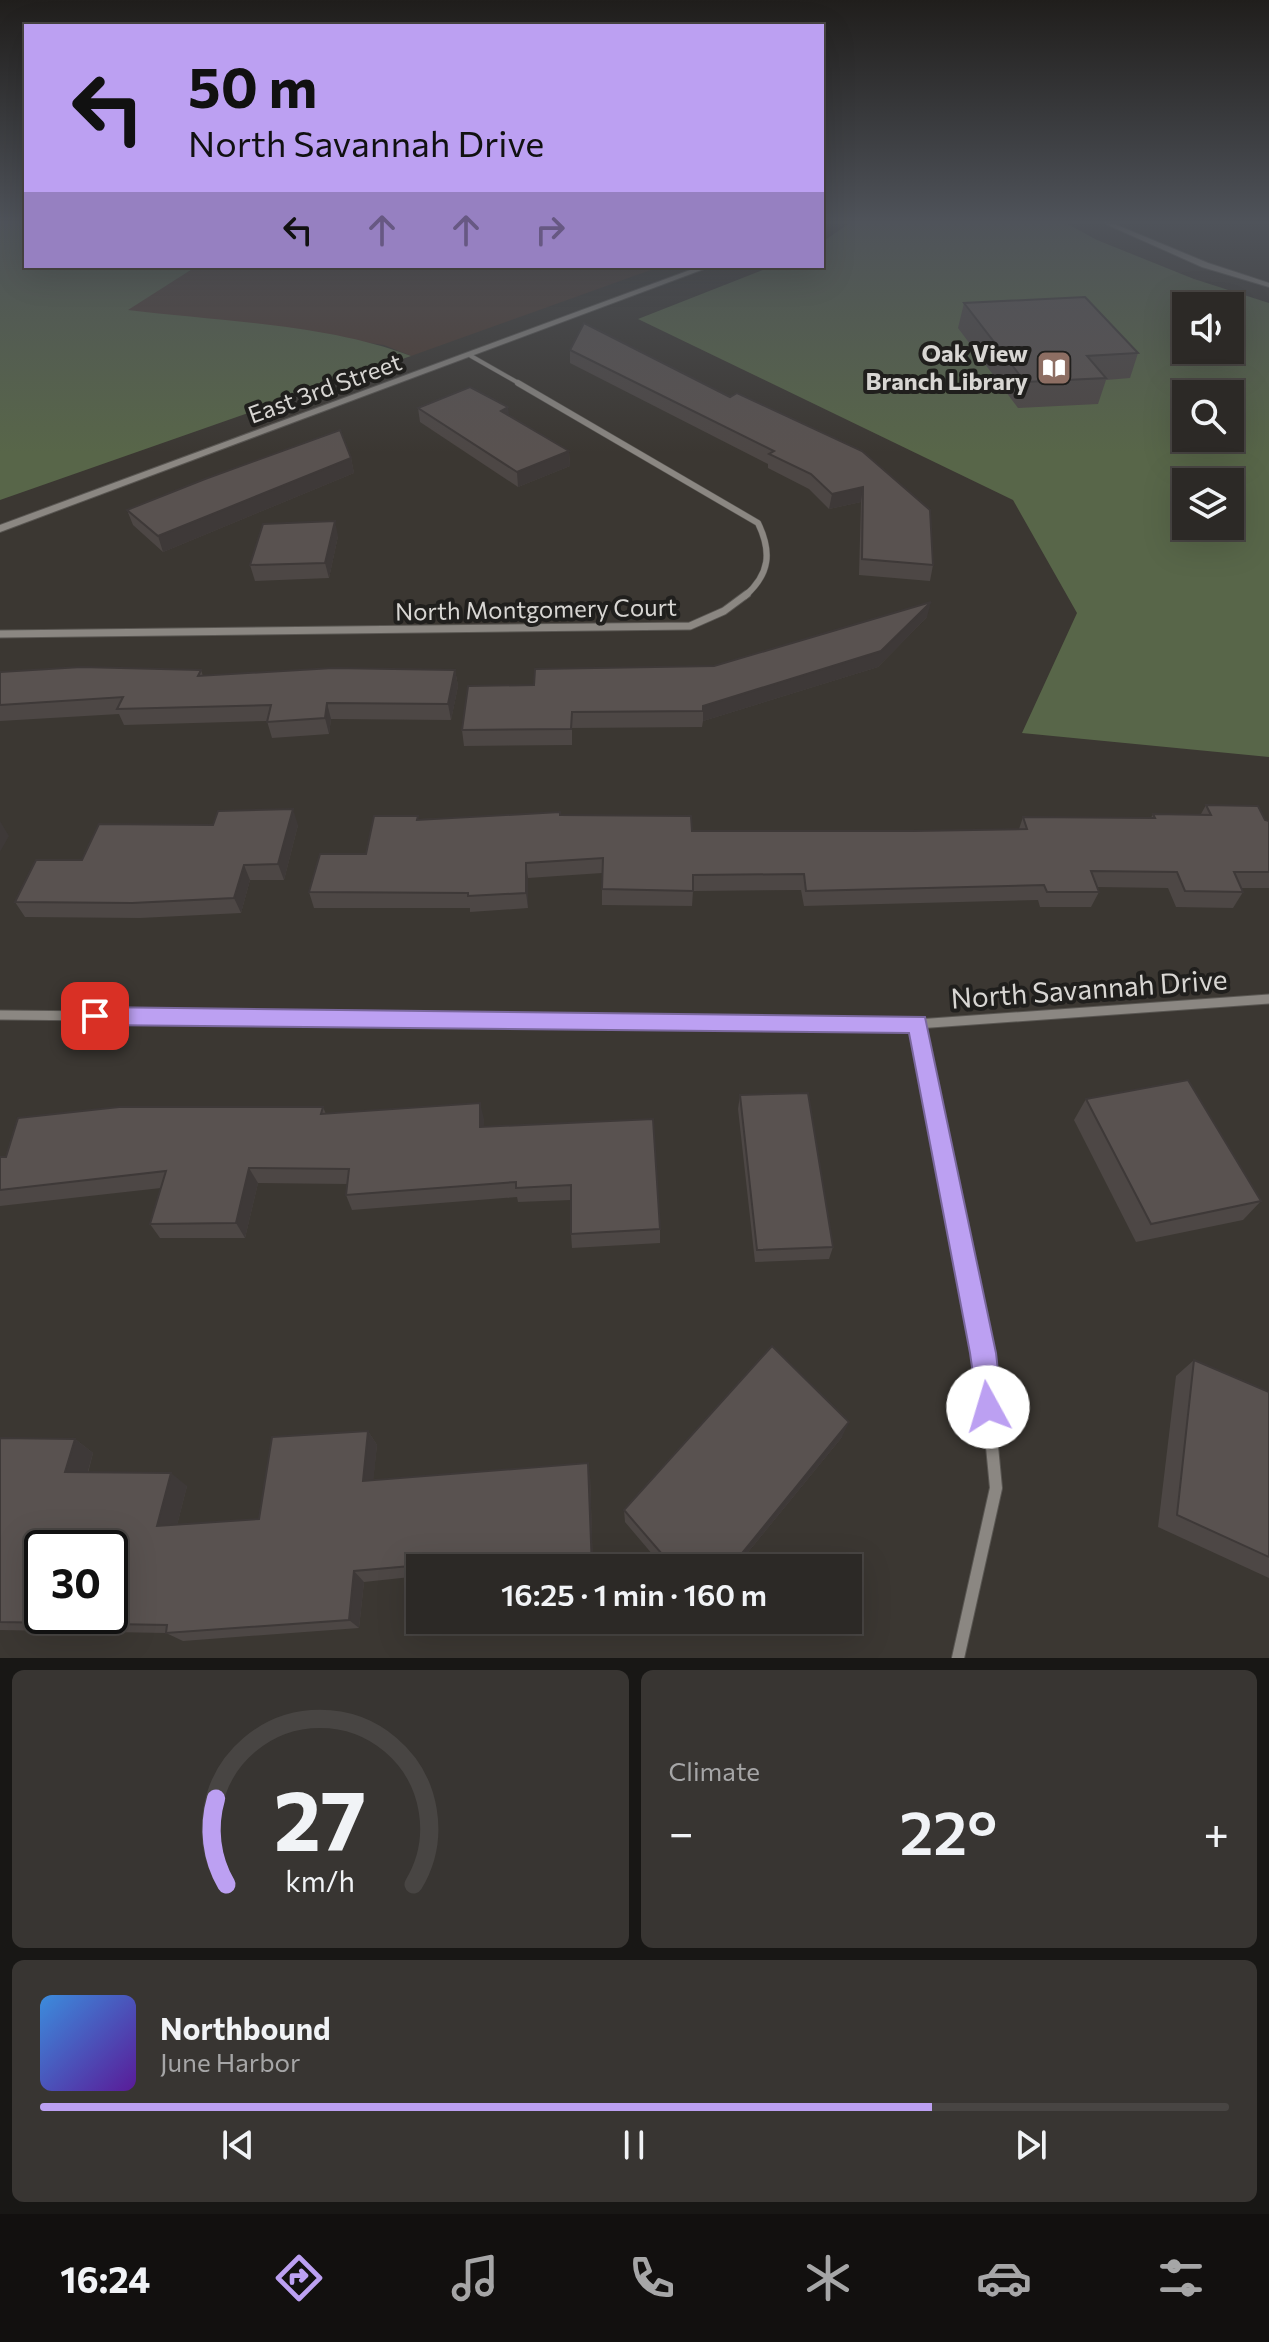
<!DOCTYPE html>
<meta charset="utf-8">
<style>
body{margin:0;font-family:Commissioner,sans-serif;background:#383532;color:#f1f3f6;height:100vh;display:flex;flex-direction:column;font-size:30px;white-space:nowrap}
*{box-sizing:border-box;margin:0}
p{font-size:26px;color:#a6a6a7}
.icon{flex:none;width:44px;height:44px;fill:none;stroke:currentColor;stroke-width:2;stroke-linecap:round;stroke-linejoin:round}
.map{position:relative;height:1658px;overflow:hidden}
.details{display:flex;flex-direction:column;gap:12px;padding:12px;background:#181715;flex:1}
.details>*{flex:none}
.guide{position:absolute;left:24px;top:24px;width:800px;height:244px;border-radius:0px;box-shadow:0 8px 32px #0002,0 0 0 2px #484543;background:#bca0f2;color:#111;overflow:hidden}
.fabs{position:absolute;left:1172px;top:292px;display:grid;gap:16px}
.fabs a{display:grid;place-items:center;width:72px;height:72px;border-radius:0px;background:#2c2926;box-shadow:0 8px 32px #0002,0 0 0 2px #484543;font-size:40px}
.speed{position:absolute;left:24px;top:1530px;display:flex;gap:16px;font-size:40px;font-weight:700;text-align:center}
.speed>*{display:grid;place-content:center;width:104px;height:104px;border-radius:50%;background:#2c2926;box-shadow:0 8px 32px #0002,0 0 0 2px #484543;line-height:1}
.speed .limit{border:4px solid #111;border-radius:12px;background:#fff;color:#111}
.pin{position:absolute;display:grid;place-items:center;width:68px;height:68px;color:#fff;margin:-34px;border-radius:16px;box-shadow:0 4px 12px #0006}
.me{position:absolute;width:88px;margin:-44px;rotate:354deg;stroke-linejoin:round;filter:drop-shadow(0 0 6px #0008)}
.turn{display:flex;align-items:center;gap:28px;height:168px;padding:0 32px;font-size:36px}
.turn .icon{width:104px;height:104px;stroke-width:2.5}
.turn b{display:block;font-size:56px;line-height:68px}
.lanes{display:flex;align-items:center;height:76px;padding:0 32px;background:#0003;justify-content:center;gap:40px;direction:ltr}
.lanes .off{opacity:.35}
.big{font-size:60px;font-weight:600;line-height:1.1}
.details .card{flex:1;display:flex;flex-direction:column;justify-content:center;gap:12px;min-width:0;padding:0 28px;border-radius:12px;background:#383532}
.details .dial{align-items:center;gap:0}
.dial svg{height:208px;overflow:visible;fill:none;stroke:#484543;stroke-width:7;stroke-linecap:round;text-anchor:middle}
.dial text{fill:#f1f3f6;stroke:none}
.song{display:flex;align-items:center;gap:24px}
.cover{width:96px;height:96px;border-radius:12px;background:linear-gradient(135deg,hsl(210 70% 55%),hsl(270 70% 35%))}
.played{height:8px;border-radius:4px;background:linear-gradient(90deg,#bca0f2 75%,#484543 75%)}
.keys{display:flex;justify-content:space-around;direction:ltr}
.heat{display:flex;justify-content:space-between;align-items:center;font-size:44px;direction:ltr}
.details .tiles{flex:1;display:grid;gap:12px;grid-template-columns:1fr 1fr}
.card:last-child{grid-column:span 2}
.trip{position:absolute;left:406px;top:1554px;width:456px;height:80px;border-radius:0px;background:#2c2926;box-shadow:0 8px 32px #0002,0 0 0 2px #484543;font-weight:600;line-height:80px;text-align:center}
.dock{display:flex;height:128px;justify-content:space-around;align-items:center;background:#12100f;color:#a6a6a7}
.dock .icon{width:56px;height:56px}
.dock .on{color:#bca0f2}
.dock b{font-size:36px;color:#f1f3f6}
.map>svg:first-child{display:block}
.education{fill:#4d3b32}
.green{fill:#586649;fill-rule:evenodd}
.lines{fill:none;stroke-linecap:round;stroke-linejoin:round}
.minor-far4-casing{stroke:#595652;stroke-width:5}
.minor-far3-casing{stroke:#595652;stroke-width:7}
.minor-far2-casing{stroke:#595652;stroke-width:9}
.minor-far1-casing{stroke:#595652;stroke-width:11}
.minor-casing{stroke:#595652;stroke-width:14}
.tertiary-casing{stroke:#595652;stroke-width:2}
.minor-far4{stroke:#8b8782;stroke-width:4}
.minor-far3{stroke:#8b8782;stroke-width:6}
.minor-far2{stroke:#8b8782;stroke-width:7}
.minor-far1{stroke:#8b8782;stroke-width:9}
.minor{stroke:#8b8782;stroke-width:12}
.tertiary{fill:#8b8782;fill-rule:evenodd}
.wall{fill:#4d4745}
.shaded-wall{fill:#3e3938}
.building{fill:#595250;stroke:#3e3938;stroke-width:2;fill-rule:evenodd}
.route{fill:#bca0f2;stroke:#7a689d;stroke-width:2}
.labels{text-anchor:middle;stroke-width:8;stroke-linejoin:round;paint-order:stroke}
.far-poi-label{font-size:24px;font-weight:bold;fill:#d8d6d3;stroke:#201f1d;text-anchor:end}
.far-street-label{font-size:24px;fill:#d8d6d3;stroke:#201f1d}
.street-label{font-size:28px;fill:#d8d6d3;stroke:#201f1d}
</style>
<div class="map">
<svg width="1269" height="1658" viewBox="0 0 1269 1658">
<rect width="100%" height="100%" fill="#3b3732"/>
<polygon class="education" points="197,266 662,266 411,356 384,345 127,310"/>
<g class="green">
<path d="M0,221H26V266H197L128,310C217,321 328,324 411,356L0,500Z"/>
<path d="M853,221H1062L1097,240L1194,279L1269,303V757L1022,733L1077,613L1013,500L638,319L773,266H822V242ZM1186,306H1230V350H1186ZM1186,394H1230V438H1186ZM1186,482H1230V526H1186Z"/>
</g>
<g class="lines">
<defs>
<polyline id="minor-far4" points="471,356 522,385"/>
<path id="minor-far3" d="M518,383L758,523C772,552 770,574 745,596"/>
<polyline id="minor-far2" points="0,634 690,626 724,611 747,594"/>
<g id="minor-far1">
<polyline points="0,1015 917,1024 1269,999"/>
<polyline points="917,1024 955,1213"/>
</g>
<polyline id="minor" points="955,1211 983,1353 996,1488 958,1658"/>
<g id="tertiary">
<polygon points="1099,221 1107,221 1208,263 1269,283 1269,287 1202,267"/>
<polygon points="701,266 712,266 0,532 0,525"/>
</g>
</defs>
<use href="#minor-far4" class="minor-far4-casing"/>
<use href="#minor-far3" class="minor-far3-casing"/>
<use href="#minor-far2" class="minor-far2-casing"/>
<use href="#minor-far1" class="minor-far1-casing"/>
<use href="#minor" class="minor-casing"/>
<use href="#tertiary" class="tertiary-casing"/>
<use href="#minor-far4" class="minor-far4"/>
<use href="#minor-far3" class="minor-far3"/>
<use href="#minor-far2" class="minor-far2"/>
<use href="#minor-far1" class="minor-far1"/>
<use href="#minor" class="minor"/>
<use href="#tertiary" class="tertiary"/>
</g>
<g class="wall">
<polygon points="964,303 1138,353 1130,378 1106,380 1098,404 1018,408 958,328"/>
<polygon points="570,350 730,397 862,451 933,565 930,581 859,575 861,502 829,509 809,489 768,468 768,464 570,363"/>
<polygon points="418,408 509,415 569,451 570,466 518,487 420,422"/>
<polygon points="351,458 354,473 163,552 133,525 127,510"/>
<polygon points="338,536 329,578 255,581 250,565"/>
<polygon points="927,617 878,667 703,721 702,727 572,728 572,745 464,746 462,730 534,685 714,666"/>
<polygon points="201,670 203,676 455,670 458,686 451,720 331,719 329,734 272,738 267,721 124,725 119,714 0,721 0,672"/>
<polygon points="1206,805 1269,821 1269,888 1241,888 1243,892 1233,908 1176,907 1168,888 1097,887 1099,892 1091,907 1040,907 1038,900 804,906 801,890 693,891 692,906 602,905 602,873 528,878 528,908 470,912 470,908 314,908 309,892 366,854 418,816 418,819 560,815 692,831 913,831 1019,829 1023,817 1151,818 1153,814 1201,814"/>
<polygon points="298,825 284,880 250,880 241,913 140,918 25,917 15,902 82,860"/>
<polygon points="740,1095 833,1247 829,1259 755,1262 738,1109"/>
<polygon points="1086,1099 1261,1201 1243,1220 1136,1242 1074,1120"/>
<polygon points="323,1107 326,1114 484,1119 483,1127 660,1229 660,1243 572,1248 571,1234 571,1200 518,1202 517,1197 352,1210 346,1195 347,1184 258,1183 245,1238 160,1238 150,1224 161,1188 0,1206 0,1157 6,1157"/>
<polygon points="1194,1360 1269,1392 1269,1578 1158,1527 1176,1376"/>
<polygon points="368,1431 377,1445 373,1480 590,1476 593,1568 420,1568 420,1576 364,1582 359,1628 183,1641 166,1633 0,1630 0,1438 75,1439 93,1453 88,1473 187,1486 177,1525 259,1519"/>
<polygon points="842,1437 735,1568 664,1568 625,1522 624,1510"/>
<polygon points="481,1620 538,1620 484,1624"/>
</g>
<g class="shaded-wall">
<polygon points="508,407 510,422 501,411"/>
<polygon points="569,451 570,466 518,487 517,472"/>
<polygon points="351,458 354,473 163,552 158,536"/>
<polygon points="863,487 861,502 829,509 832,494"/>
<polygon points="335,521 338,536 329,578 325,563"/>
<polygon points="931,602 927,617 878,667 703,721 703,706"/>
<polygon points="455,670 458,686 451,720 448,704"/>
<polygon points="327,703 331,719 329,734 325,718"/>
<polygon points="293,809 298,825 284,880 278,864"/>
<polygon points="0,821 9,836 0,852"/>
<polygon points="526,863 528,878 528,908 526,893"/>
<polygon points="244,865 250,880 241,913 234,898"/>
<polygon points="480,1103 484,1119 483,1143 480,1127"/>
<polygon points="249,1168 258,1183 245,1238 236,1223"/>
<polygon points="849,1422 842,1437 735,1568 730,1568"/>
<polygon points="368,1431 377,1445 372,1494 363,1481"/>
<polygon points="75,1439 93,1453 84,1485 65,1472"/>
<polygon points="588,1463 590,1476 593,1568 592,1568"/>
<polygon points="171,1473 187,1486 174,1537 157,1526"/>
<polygon points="354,1571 364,1582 359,1628 349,1620"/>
</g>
<g class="building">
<polygon points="1085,297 1138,353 1087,356 1106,378 1025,382 964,303"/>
<polygon points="584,323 730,397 737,393 862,451 930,510 933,565 862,559 863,487 832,494 811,474 769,454 774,451 570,350"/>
<polygon points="470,387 508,407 501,411 569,451 517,472 418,408"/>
<polygon points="340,430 351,458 158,536 127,510 205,479"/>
<polygon points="335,521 325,563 250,565 263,524"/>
<polygon points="931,602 881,651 703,706 703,711 572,712 571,729 462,730 468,686 534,685 535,669 714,666"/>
<polygon points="81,667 201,670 198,676 333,668 455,670 448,704 327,703 325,718 267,722 271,705 117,709 123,697 0,705 0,672"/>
<polygon points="1206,805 1258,806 1265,820 1269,821 1269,872 1234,872 1243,892 1185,891 1177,872 1091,871 1099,892 1047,892 1044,885 806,891 804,874 693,875 693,891 602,889 603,858 526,863 526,893 468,896 468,893 309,892 320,854 366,854 374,816 418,816 417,820 560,812 560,815 691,816 692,831 913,831 1027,829 1023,817 1155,818 1153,814 1211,815"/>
<polygon points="293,809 278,864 244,865 234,898 132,903 15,902 36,860 82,860 99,824 213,825 218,811"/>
<polygon points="1188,1080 1261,1201 1151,1224 1086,1099"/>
<polygon points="808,1093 833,1247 757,1250 740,1095"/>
<polygon points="480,1103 480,1127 653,1119 660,1229 571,1234 571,1185 516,1188 516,1182 346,1195 349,1169 249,1168 236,1223 150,1224 166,1171 0,1190 0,1157 6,1157 18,1118 119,1107 323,1107 321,1114"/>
<polygon points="772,1346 849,1422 730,1568 674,1568 624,1510"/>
<polygon points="1194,1360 1269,1392 1269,1557 1177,1515"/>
<path d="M368,1431L363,1481L588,1463L592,1568H479V1560L354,1571L349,1620L166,1633L167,1625L0,1622V1438L75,1439L65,1472L171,1473L157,1526L259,1519L272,1437ZM42,1548H110V1616H42Z"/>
</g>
<linearGradient id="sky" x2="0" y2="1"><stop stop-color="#201e1c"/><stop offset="0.49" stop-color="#4f535a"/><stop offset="1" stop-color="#4f535a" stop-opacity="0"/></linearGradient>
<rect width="1269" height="453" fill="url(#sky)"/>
<polygon class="route" points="95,1007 925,1017 996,1353 1002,1407 998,1416 988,1420 979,1416 970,1353 909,1033 95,1025 87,1022 84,1016 87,1010"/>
<defs>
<symbol id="library-square" viewBox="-11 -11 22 22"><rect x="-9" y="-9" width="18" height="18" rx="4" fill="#8d6e63" stroke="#201f1d"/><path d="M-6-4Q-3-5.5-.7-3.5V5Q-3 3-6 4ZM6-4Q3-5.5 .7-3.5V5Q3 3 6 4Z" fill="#fff"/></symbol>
</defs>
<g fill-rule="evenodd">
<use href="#library-square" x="1034" y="348" width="40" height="40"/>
</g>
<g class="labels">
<g class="far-poi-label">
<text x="1028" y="362">Oak View<tspan x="1028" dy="28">Branch Library</tspan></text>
</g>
<g class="far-street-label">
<text transform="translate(325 389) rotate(-20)" y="8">East 3rd Street</text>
<text transform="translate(536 610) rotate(-1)" y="8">North Montgomery Court</text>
</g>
<g class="street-label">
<text transform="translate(1089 989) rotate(-4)" y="10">North Savannah Drive</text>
</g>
</g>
</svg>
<div class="fabs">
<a><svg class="icon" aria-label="sound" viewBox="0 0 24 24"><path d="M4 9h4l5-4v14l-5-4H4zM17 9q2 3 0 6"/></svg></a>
<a><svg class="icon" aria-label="search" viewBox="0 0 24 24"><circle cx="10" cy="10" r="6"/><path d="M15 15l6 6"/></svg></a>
<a><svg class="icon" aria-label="layers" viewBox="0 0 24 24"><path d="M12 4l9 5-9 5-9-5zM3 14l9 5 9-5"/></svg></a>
</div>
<div class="speed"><div class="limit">30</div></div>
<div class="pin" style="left:95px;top:1016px;background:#d93025"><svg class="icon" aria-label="arrive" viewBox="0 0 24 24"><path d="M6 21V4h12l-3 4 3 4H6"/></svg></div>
<svg class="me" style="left:988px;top:1407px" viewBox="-20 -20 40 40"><circle r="19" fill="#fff"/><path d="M0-13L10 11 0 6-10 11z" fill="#bca0f2"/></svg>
<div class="trip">16:25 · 1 min · 160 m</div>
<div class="guide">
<div class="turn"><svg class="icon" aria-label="left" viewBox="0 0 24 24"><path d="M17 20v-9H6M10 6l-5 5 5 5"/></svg><div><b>50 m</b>North Savannah Drive</div></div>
<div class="lanes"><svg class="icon" aria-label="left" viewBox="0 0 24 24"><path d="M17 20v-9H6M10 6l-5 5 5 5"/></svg><svg class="icon off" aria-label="ahead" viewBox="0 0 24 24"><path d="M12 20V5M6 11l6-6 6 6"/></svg><svg class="icon off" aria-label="ahead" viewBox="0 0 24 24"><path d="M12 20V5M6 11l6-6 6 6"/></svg><svg class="icon off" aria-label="right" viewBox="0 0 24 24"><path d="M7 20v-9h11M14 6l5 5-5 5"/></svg></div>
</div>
</div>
<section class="details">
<div class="tiles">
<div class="card dial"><svg viewBox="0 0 100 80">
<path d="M14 69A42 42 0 1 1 86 69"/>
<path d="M14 69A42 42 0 0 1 10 36" stroke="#bca0f2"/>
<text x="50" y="56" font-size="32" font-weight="700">27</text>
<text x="50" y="72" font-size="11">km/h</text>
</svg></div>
<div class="card"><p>Climate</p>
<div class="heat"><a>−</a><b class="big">22°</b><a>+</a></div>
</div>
<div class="card">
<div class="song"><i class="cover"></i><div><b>Northbound</b><p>June Harbor</p></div></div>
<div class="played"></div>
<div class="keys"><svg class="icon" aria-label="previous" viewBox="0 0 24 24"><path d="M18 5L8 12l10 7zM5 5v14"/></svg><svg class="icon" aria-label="pause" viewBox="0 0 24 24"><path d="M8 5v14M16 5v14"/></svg><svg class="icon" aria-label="next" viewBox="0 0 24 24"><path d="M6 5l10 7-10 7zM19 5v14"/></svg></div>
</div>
</div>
</section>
<nav class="dock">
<b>16:24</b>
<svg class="icon on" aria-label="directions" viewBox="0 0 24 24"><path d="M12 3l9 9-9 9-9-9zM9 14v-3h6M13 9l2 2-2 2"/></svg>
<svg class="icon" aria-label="music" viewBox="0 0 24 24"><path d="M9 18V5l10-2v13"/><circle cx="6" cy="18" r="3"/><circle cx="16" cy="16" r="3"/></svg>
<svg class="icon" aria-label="phone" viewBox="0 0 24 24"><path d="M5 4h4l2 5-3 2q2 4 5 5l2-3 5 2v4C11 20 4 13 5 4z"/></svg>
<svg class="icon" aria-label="climate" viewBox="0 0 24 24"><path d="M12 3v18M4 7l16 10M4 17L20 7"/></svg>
<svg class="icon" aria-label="car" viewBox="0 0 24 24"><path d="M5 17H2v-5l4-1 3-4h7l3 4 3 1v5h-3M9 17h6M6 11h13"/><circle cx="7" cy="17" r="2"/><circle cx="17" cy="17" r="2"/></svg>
<svg class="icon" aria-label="filters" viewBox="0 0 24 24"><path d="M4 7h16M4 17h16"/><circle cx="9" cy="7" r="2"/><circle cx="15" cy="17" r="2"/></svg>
</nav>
